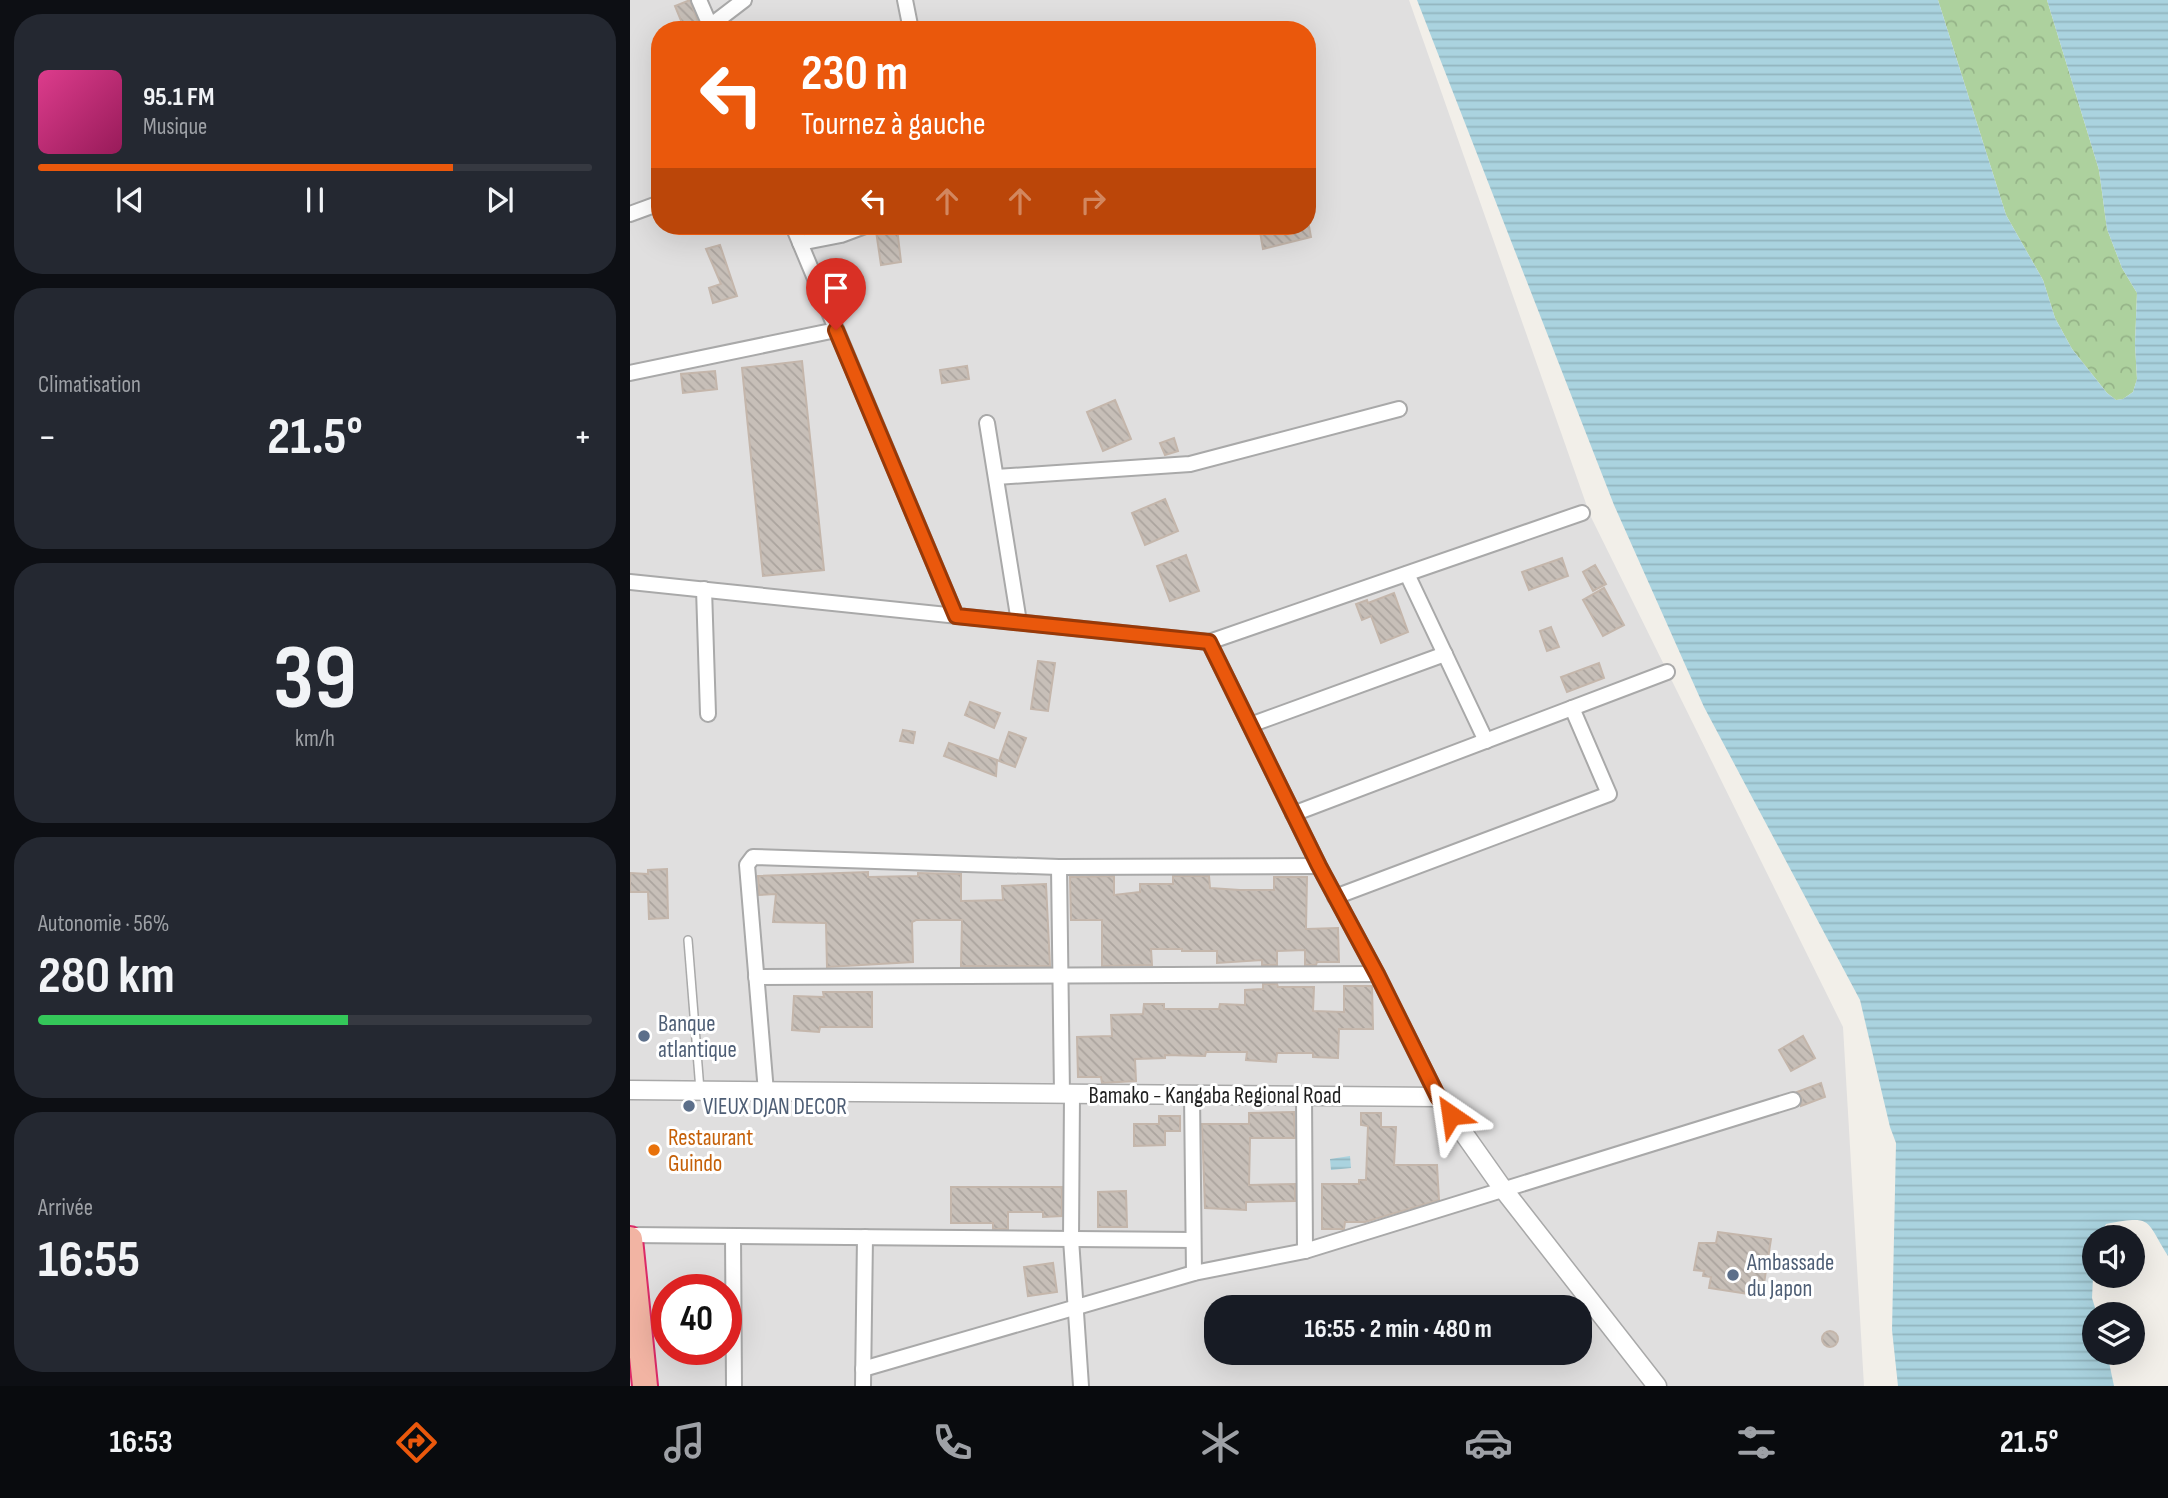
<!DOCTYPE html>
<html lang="fr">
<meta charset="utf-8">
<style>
body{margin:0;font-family:"Sofia Sans Condensed",sans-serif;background:#242831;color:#f1f3f6;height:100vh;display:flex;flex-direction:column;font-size:26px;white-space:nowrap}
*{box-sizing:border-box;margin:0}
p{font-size:23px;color:#9ea1a6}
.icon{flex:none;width:38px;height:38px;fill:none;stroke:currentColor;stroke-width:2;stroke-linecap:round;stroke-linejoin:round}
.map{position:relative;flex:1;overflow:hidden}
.panel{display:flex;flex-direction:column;gap:14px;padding:14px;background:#0d0f14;width:630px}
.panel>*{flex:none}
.top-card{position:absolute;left:21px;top:21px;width:665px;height:214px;border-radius:28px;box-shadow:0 7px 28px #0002;background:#ea580c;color:#fff;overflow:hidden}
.fabs{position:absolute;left:1452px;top:1225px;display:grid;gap:14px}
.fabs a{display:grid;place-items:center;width:63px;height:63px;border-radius:50%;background:#171b24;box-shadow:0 7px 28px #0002;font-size:35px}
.speed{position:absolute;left:21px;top:1274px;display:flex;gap:14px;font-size:35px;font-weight:700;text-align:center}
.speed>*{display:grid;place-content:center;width:91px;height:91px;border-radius:50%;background:#171b24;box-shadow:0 7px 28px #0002;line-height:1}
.speed .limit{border:10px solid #d22;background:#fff;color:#111}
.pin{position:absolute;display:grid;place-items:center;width:60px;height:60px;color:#fff;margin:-72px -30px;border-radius:50% 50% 50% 0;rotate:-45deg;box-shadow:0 0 7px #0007}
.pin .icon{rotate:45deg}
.me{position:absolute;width:77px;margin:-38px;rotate:328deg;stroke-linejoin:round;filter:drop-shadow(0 0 5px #0008)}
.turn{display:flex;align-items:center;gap:24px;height:147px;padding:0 35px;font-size:32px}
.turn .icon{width:91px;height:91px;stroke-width:2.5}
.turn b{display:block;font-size:49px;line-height:60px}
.lanes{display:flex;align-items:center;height:66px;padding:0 35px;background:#0003;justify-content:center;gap:35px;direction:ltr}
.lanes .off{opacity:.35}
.big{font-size:52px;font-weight:700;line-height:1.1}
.panel .widget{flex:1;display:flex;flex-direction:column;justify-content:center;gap:10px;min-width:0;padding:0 24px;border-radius:28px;background:#242831}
.panel .dial{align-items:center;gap:0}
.dial b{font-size:91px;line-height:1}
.song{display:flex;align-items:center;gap:21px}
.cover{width:84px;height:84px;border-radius:10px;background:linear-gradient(135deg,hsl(330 70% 55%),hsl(330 70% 35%))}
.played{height:7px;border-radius:4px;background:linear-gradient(90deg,#ea580c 75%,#363941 75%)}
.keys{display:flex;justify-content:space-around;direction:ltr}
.heat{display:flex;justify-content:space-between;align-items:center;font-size:38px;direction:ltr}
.charge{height:10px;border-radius:5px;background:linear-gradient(90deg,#34c759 56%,#363941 0)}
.trip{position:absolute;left:574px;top:1295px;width:388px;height:70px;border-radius:28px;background:#171b24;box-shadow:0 7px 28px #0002;font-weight:700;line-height:70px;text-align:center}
.dock{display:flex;height:112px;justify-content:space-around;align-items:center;background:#090b0e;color:#9ea1a6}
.dock .icon{width:49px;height:49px}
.dock .selected{color:#ea580c}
.dock b{font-size:32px;color:#f1f3f6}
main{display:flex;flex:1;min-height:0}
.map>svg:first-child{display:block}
.residential{fill:#e0dfdf;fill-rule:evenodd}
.forest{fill:url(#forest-crowns)}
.water{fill:url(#water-rules)}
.building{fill:url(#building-back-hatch);stroke:#c4b6ab;stroke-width:2}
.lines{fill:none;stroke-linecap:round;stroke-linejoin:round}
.service-casing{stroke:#a9a9a9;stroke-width:10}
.minor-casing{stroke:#a9a9a9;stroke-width:18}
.tertiary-casing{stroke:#a9a9a9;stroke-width:21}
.trunk-casing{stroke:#dc2a67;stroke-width:28}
.service{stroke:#fff;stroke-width:7}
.minor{stroke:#fff;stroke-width:14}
.tertiary{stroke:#fff;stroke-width:18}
.trunk{stroke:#f2b4a3;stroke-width:24}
.route-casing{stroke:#983908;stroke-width:18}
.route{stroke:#ea580c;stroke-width:12}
.service-dot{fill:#5c6f8a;stroke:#fff;stroke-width:2.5}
.food-dot{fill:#e8710a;stroke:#fff;stroke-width:2.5}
.labels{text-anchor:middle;stroke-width:6;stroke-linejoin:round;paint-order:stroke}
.service-label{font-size:23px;fill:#4e5e75;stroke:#fff;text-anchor:start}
.street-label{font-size:23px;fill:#222;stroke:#fff}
.food-label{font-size:23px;fill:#c56008;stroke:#fff;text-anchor:start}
</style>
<main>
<section class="panel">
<div class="widget">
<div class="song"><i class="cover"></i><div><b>95.1 FM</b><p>Musique</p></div></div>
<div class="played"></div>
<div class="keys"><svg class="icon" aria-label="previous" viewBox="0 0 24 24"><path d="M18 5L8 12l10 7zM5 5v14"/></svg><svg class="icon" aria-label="pause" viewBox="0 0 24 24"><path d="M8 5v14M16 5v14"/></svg><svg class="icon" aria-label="next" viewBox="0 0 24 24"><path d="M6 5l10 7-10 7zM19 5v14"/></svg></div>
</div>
<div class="widget"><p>Climatisation</p>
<div class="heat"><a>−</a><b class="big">21.5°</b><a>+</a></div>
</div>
<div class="widget dial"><b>39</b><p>km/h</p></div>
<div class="widget"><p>Autonomie · 56%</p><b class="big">280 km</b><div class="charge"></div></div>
<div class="widget"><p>Arrivée</p><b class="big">16:55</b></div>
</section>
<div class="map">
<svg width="1538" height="1386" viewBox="0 0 1538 1386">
<defs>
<pattern id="forest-crowns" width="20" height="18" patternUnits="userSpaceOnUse" patternTransform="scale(1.75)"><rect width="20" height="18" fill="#add19e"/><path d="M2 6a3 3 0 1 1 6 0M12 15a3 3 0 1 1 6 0" fill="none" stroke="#95b388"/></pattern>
<pattern id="water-rules" width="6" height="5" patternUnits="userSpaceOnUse" patternTransform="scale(1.75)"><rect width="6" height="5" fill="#aad3df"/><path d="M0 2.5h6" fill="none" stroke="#92b5bf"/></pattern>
<pattern id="building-back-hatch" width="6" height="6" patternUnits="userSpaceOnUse" patternTransform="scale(1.75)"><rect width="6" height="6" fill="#c7bfb8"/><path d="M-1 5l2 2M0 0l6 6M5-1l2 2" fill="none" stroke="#aba49e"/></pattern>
</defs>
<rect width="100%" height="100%" fill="#f2efe9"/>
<path class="residential" d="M0,0H779L960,515L1213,1027L1234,1386H0ZM30,30H677V226H30ZM37,1290H96V1349H37ZM586,1307H950V1353H586Z"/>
<polygon class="forest" points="1308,0 1417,0 1469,170 1477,229 1492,268 1507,293 1505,344 1507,379 1503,392 1493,399 1486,400 1477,393 1442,349 1425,318 1413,280 1376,215"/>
<g class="water">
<path d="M787,0H1308L1376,215L1413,280L1425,318L1442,349L1477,393L1486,400L1493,399L1503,392L1507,379L1505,344L1507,293L1492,268L1477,229L1469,170L1417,0H1538V1256C1515,1220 1524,1215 1476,1224L1470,1237H1465L1462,1298L1467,1314H1465V1353H1477L1484,1386H1268L1262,1330L1266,1143L1260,1127L1230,1000L1074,707L984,505Z"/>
<polygon points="720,1156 721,1168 701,1170 700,1159"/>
</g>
<g class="building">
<polygon points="60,0 68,22 54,28 45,6"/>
<polygon points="629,226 679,226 681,237 633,249"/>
<polygon points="267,228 271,262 251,265 246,231"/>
<polygon points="90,245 107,296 83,303 79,288 91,284 76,249"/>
<polygon points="172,361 194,570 133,576 112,368"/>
<polygon points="337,366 339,379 312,383 310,370"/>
<polygon points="85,371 87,389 53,393 51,374"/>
<polygon points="485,400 501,439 473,451 457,412"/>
<polygon points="544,438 548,451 535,455 530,443"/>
<polygon points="535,499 548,531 515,545 502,513"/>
<polygon points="556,555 569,591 540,601 527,566"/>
<polygon points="932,558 938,576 899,590 892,572"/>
<polygon points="965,565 976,584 963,591 953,572"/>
<polygon points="974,588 994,625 973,636 953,600"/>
<polygon points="764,593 778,632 751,643 741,616 732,620 726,604 737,600 738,603"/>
<polygon points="921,627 929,647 917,651 910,631"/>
<polygon points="408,661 425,663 418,711 401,709"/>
<polygon points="969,663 974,678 937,692 931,677"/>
<polygon points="340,702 370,713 364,728 335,715"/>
<polygon points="273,730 285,732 283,743 270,741"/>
<polygon points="379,732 396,738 385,767 369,761"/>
<polygon points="319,743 367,760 366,776 314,756"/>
<polygon points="37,869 38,918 19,919 18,892 0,892 0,873 18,874 18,870"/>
<polygon points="238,872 238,877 288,876 288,873 331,874 331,901 373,900 372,886 416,884 420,966 331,966 332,920 286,920 282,922 283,962 197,967 196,923 143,922 146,894 129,895 128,876"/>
<polygon points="484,876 484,895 510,892 510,884 543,884 543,876 579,876 580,888 610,890 644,890 644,877 677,877 676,929 708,928 709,962 687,962 686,965 675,965 675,950 647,951 647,965 632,965 632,960 587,963 587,951 552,951 552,949 521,949 522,965 472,966 472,920 441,920 440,877"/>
<polygon points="633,984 647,984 648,987 684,987 683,1011 714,1012 714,986 742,986 743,1029 709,1029 708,1058 683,1057 683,1053 647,1053 646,1062 616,1060 617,1052 576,1052 575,1056 535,1055 535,1058 505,1059 506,1081 472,1083 471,1077 448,1077 447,1037 482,1036 481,1015 513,1014 514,1004 534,1004 534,1009 589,1009 590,1004 615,1005 615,990 633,989"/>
<polygon points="193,992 242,992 242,1027 190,1027 189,1032 162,1030 164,996 194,997"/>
<polygon points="1173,1036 1185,1058 1161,1071 1149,1050"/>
<polygon points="1191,1083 1195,1097 1171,1106 1172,1098 1167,1092"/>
<polygon points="664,1112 665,1138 620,1138 619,1185 665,1184 665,1201 616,1202 616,1210 575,1208 572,1124 619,1124 619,1113"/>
<polygon points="731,1113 751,1113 751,1127 766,1127 764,1165 807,1165 809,1200 735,1222 715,1222 714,1229 692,1229 692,1184 729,1184 729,1180 736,1180 738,1126 731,1125"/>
<polygon points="529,1116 550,1116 550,1131 535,1131 535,1145 504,1146 504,1124 529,1124"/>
<polygon points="321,1187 432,1187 432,1216 413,1217 413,1212 378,1212 378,1229 363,1229 363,1223 321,1223"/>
<polygon points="496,1191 497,1227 468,1227 468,1192"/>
<polygon points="1088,1232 1141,1239 1132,1296 1079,1288 1081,1277 1073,1276 1074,1271 1064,1270 1069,1243 1086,1243"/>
<polygon points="423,1263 427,1292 398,1296 394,1267"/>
<circle cx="1200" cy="1339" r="8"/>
</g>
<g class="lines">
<defs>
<polyline id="service" points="58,940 70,1090"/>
<g id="minor">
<polyline points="69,0 82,30"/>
<polyline points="275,0 281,30"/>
<polyline points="80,26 114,0"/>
<polyline points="0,214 30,203"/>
<polyline points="163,226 326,616"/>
<polyline points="170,243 211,235 235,226"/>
<polyline points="0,373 206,330"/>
<polyline points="357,423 389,622"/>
<polyline points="366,477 560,464 769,409"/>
<polyline points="777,574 856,741"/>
<polyline points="0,582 579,642 689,866 747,974 808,1097"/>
<polyline points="74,589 78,714"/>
<polyline points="579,642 952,513"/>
<polyline points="620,725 815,654"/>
<polyline points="663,814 1037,672"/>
<polyline points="429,867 432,1094"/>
<polyline points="705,897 979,794 942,708"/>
<polyline points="126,977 747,974"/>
<polyline points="136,1092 117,865 123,857 429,867 689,866"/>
<polyline points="442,1094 441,1239 451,1386"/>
<polyline points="562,1094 564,1273"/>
<polyline points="674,1095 675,1251"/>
<polyline points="0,1235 563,1240"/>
<polyline points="103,1236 104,1386"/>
<polyline points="233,1369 564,1273 675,1251 1163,1100"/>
<polyline points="233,1386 235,1237"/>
</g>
<polyline id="tertiary" points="0,1090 808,1097 873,1189 1027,1386"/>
<polyline id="trunk" points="0,1239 15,1386"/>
</defs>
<use href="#service" class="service-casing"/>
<use href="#minor" class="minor-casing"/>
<use href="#tertiary" class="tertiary-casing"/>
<use href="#trunk" class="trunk-casing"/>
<use href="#service" class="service"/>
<use href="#minor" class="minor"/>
<use href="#tertiary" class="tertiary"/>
<use href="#trunk" class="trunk"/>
</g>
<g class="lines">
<defs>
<polyline id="route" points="206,330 326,616 579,642 689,866 747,974 808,1097 821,1115"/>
</defs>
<use href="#route" class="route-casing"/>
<use href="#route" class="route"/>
</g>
<g class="service-dot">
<circle cx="14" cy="1036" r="7"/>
<circle cx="59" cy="1106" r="7"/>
<circle cx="1103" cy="1275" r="7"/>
</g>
<circle class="food-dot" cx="24" cy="1150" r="7"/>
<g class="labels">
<g class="service-label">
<text x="28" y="1031">Banque<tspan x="28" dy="26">atlantique</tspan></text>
<text x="73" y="1114">VIEUX DJAN DECOR</text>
<text x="1117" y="1270">Ambassade<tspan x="1117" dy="26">du Japon</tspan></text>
</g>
<g class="street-label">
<text x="585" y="1103">Bamako - Kangaba Regional Road</text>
</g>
<g class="food-label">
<text x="38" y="1145">Restaurant<tspan x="38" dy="26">Guindo</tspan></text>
</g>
</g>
</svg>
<div class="fabs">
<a><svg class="icon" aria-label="sound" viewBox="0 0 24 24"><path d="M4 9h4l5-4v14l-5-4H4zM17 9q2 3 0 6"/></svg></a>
<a><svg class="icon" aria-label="layers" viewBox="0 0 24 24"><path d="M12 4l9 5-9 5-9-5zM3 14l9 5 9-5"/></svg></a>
</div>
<div class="speed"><div class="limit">40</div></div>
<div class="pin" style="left:206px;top:330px;background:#d93025"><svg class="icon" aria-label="arrive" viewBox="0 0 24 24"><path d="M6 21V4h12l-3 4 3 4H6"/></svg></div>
<svg class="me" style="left:821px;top:1115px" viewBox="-20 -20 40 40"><path d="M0-17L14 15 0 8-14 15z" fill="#ea580c" stroke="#fff" stroke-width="4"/></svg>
<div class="trip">16:55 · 2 min · 480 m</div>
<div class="top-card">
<div class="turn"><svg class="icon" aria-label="left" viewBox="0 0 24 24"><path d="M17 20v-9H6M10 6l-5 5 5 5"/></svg><div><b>230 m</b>Tournez à gauche</div></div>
<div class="lanes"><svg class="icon" aria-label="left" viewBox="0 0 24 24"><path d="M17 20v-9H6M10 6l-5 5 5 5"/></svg><svg class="icon off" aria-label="ahead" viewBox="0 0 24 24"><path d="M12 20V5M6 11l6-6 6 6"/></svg><svg class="icon off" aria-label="ahead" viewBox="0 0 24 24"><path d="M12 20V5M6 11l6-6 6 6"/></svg><svg class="icon off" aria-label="right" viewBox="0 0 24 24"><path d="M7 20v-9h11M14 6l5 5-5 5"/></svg></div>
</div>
</div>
</main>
<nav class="dock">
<b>16:53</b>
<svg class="icon selected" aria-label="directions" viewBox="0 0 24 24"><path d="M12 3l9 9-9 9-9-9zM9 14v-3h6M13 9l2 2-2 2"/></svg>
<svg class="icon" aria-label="music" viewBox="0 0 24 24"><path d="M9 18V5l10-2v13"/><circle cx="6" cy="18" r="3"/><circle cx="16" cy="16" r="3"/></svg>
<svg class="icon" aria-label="phone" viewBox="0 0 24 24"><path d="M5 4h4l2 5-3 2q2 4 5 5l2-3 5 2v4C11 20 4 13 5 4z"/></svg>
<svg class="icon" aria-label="climate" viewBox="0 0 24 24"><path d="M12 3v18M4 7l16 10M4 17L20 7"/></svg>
<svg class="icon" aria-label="car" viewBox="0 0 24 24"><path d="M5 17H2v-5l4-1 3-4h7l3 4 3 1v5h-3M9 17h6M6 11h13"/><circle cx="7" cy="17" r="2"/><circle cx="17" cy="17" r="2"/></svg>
<svg class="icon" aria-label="filters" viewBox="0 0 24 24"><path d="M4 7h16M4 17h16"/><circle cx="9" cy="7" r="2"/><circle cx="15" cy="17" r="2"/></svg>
<b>21.5°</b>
</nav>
